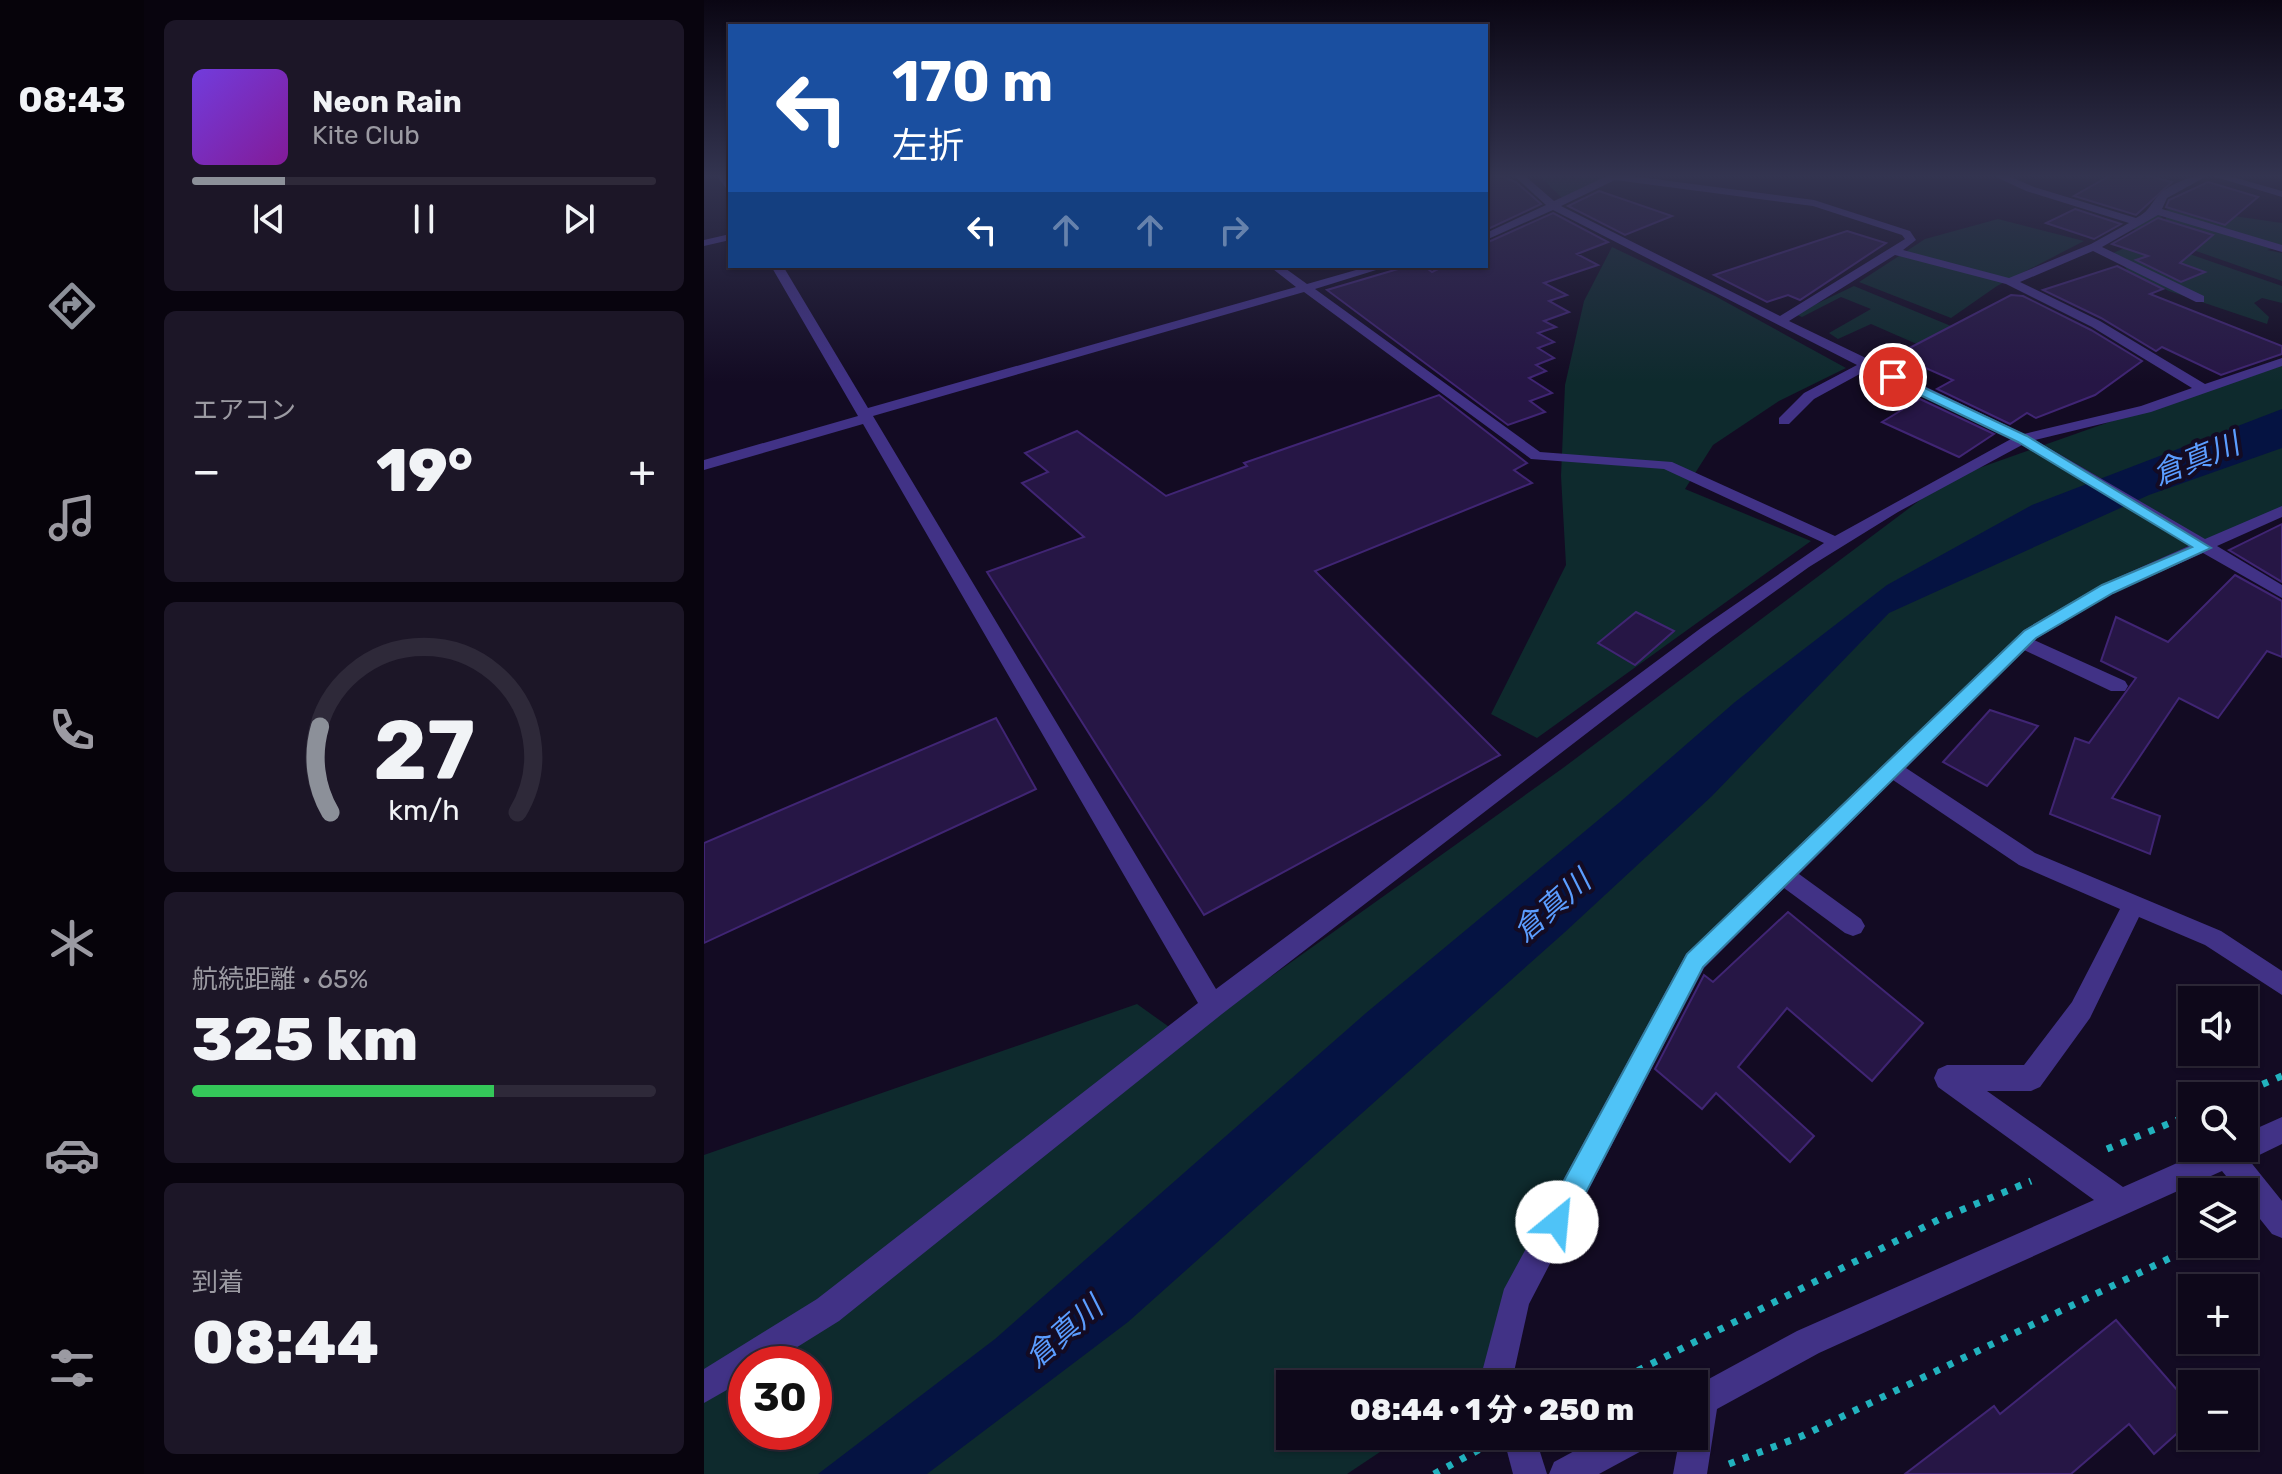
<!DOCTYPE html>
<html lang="ja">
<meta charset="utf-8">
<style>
body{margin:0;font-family:Rubik,"Noto Sans JP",sans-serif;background:#1c1627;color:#f1f3f6;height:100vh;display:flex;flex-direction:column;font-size:30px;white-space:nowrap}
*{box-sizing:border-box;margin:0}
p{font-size:26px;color:#9b9aa2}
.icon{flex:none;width:44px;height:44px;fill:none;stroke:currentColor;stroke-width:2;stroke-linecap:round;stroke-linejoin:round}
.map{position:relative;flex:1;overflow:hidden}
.side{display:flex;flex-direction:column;gap:20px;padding:20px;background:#08040e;width:560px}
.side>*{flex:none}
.top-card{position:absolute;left:24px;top:24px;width:760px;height:244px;border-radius:0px;box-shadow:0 2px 6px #0004,0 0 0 2px #2e2939;background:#1a4fa0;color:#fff;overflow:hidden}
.fabs{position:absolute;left:1474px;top:986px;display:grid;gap:16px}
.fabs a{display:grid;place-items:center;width:80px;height:80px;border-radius:0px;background:#0e081a;box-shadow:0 2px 6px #0004,0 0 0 2px #2e2939;font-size:40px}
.speed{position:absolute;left:24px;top:1346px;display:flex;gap:16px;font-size:40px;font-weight:700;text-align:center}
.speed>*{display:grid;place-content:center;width:104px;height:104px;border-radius:50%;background:#0e081a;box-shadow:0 2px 6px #0004,0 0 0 2px #2e2939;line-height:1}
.speed .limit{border:12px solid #d22;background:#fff;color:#111}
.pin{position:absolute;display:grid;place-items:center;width:68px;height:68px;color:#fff;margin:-34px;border:4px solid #fff;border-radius:50%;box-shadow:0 2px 8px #0007}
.me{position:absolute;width:88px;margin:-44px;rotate:28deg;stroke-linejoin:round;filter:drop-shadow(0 0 6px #0008)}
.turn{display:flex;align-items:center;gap:28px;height:168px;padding:0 32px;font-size:36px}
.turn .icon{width:104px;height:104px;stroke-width:2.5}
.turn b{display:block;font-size:56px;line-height:68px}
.lanes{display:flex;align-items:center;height:76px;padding:0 32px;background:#0003;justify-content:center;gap:40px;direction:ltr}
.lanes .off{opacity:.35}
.big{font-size:60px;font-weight:800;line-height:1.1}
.side .card{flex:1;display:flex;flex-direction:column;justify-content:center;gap:12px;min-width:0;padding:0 28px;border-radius:12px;background:#1c1627}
.side .dial{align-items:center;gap:0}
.dial svg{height:208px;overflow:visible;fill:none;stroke:#2e2939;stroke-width:7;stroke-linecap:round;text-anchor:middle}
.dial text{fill:#f1f3f6;stroke:none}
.song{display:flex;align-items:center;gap:24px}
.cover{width:96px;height:96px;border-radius:12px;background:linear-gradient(135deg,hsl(260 70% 55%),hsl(290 70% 35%))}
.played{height:8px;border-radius:4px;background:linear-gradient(90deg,#8c9099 20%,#2e2939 20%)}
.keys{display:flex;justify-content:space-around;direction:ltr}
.heat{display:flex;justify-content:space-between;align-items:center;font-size:44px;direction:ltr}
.charge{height:12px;border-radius:6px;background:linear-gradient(90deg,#34c759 65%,#2e2939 0)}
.trip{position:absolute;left:572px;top:1370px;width:432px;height:80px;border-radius:0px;background:#0e081a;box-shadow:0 2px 6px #0004,0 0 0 2px #2e2939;font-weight:800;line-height:80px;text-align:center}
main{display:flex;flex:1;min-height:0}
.tab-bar{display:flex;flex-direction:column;width:144px;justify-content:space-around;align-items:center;background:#06030a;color:#9b9aa2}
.tab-bar .icon{width:56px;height:56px}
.tab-bar .active{color:#8c9099}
.tab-bar b{font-size:36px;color:#f1f3f6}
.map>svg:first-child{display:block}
.green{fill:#0e2a2d;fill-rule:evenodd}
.water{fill:#051342}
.building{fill:#261645;stroke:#402574;stroke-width:2}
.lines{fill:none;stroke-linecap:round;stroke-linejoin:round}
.path{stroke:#22b2be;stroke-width:7;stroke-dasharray:6 9;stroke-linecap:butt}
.minor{fill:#413286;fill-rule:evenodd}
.route{fill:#4fc3f7;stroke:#337fa1;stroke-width:2}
.labels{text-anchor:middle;stroke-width:8;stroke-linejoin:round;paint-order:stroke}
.water-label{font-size:30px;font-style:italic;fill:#5b9dff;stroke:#130b23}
</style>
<main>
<nav class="tab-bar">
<b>08:43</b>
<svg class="icon active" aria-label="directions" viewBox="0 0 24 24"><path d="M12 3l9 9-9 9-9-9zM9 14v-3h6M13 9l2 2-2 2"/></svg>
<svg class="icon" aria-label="music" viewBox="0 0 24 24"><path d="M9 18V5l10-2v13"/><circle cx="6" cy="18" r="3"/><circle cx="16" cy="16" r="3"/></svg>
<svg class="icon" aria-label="phone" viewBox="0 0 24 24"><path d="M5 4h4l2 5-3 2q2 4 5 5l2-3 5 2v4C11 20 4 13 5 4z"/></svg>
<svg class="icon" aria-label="climate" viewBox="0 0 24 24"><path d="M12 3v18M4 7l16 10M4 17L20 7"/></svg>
<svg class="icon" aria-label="car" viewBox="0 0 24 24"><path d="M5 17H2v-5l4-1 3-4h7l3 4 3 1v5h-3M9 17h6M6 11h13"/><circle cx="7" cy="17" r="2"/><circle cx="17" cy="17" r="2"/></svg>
<svg class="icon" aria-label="filters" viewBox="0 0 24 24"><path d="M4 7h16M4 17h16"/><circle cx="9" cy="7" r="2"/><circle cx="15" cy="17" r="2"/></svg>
</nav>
<section class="side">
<div class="card">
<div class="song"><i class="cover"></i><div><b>Neon Rain</b><p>Kite Club</p></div></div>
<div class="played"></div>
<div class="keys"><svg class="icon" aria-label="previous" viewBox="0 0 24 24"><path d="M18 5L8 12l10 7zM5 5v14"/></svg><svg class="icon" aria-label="pause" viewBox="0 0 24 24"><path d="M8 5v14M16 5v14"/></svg><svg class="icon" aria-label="next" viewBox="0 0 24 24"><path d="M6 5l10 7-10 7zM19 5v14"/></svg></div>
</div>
<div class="card"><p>エアコン</p>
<div class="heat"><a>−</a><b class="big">19°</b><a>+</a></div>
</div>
<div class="card dial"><svg viewBox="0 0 100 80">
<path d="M14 69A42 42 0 1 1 86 69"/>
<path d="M14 69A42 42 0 0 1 10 36" stroke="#8c9099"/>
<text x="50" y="56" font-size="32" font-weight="700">27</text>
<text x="50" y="72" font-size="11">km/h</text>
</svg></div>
<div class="card"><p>航続距離 · 65%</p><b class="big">325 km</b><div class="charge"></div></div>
<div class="card"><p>到着</p><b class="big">08:44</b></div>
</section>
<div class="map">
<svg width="1578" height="1474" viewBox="0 0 1578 1474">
<rect width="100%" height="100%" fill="#130b23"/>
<g class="green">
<polygon points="834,175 905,175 858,198"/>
<polygon points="1475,200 1516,214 1578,223 1578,246 1563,250 1578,253 1578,281 1429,229 1455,213 1462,224 1462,211"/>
<polygon points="1294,219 1380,241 1293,286 1247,318 1155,282 1221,239"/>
<polygon points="1442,239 1578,286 1578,303 1558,298 1550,303 1565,317 1563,324 1465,291 1426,273 1409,253"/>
<polygon points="908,247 1011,296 1142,368 1075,401 1009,445 981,489 1107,541 833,738 787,714 862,565 857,476 861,385 880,301"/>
<polygon points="1150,286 1247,326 1229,336 1255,350 1214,375 1198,368 1231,352 1167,324 1134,339 1125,333 1167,309 1137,297 1098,317 1091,314"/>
<path d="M1578,361V509L1403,589L1326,634L991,961L797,1358L771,1384H586V1436H700L643,1474H0V1155L433,1004L475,1034L380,1110L859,768L1244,479ZM42,1364H110V1432H42Z"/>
</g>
<polygon class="water" points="1578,409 1578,448 1445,495 1185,613 1008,796 861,932 424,1322 223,1474 114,1474 291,1339 662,1013 916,802 1031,702 1183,585 1328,505"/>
<g class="building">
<polygon points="782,175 795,175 812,182 837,204 782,230"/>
<polygon points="1407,175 1441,175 1468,182 1432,215 1370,196"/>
<polygon points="1504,182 1554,197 1521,225 1462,207 1465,200"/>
<polygon points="895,191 968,216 921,235 864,206"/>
<polygon points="1371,209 1417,224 1390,239 1342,223"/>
<polygon points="849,213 904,242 873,254 894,265 840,283 863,295 845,301 865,312 840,321 852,327 834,333 850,342 834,348 850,358 832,365 842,371 825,378 848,393 826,401 841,412 804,425 623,290 704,266 720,266 728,272 740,266 782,266 782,243"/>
<polygon points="1454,218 1509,235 1476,263 1501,272 1477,282 1432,260 1444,256 1408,244"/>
<polygon points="1143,231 1182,243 1096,300 1084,295 1063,302 1010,275"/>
<polygon points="1413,266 1459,289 1446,294 1578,346 1578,354 1517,375 1458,347 1452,351 1397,318 1339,290"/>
<polygon points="1307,295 1319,296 1387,330 1438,361 1391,395 1332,418 1323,413 1306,424 1233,389 1249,380 1192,355"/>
<polygon points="735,395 823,463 810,470 828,483 611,571 796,755 500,915 283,572 380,537 318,483 344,472 321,453 373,431 462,496 543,466 540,463"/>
<polygon points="1216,399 1290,434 1255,457 1178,422"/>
<polygon points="1578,524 1578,582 1525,550"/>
<polygon points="1531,575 1578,601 1578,657 1563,651 1514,718 1475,698 1408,798 1456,816 1446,854 1346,814 1371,738 1385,743 1432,678 1397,661 1412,617 1464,642"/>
<polygon points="932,612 970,631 931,665 894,643"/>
<polygon points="1286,710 1334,726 1283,786 1239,762"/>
<polygon points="292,718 332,789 0,943 0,843"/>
<polygon points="1084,912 1219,1023 1168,1081 1083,1008 1034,1067 1110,1136 1086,1162 1012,1093 998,1109 951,1069 1000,975 1009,982"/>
<polygon points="1412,1320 1488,1407 1488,1420 1450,1454 1425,1424 1367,1474 1201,1474 1290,1406 1296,1414"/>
</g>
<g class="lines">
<g class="path">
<polyline points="1531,1096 1578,1076"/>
<polyline points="1403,1149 1488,1114"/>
<polyline points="907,1384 1238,1218 1327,1181"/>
<polyline points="1025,1464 1098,1436 1495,1244"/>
<polyline points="730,1474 778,1448"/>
</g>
<g class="minor">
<polygon points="12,175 22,175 26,182 26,193"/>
<path d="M809,175H820L850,201L905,175H920L1110,200L1206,231L1212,240L1199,250L1305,278L1387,244L1425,223L1322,191L1288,175H1302L1330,187L1432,218C1447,210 1445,205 1455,195C1466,183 1490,175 1505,175L1463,198L1458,209L1578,245V252L1454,215L1398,247L1500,296V302H1492L1389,251L1316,282L1396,321L1501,384L1578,358V366L1447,412L1331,440L1501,539L1578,506V517L1513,546L1578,585V598L1499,553L1409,593L1330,640L1421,681L1424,686L1421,691H1407L1320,650L1202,768L1331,853L1517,931L1578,971V995L1501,945L1435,917L1386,1018L1336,1087L1327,1091H1283L1419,1187L1507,1148H1540V1134L1578,1117V1144L1545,1160L1578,1201V1238L1568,1234L1540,1199V1192H1535L1518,1171L1115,1353L1013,1409L1003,1474H969L976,1436H990V1387L1093,1331L1390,1200L1234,1087L1230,1078L1234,1069L1243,1065H1320L1368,1002L1416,909L1315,865L1189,780L1095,874L1157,919L1161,926L1157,933L1149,936L1141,933L1080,888L1000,968L825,1304L810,1372L814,1384H782L778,1372L800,1289L982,954L1320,630L1397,585L1487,545L1318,445L1194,512L1105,567L1009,636L518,1014L135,1321L66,1364H42V1379L0,1403V1369L113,1299L494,1003L159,424L0,470V460L154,416L67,266H79L164,408L592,287L565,266H578L603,284L666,266H685L611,289L836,452L968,462L1131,536L1307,439L1163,370L1110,399L1085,424H1075V418L1100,393L1153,365L849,210L782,240V233L842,205ZM911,180L1109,206L1198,235L1201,239L1076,316L857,206ZM1191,255L1302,284L1388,327L1488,388L1437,406L1320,434L1085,321ZM600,292L827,459L960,469L1120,543L997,628L512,989L169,416Z"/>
<polygon points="1505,175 1522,175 1578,191 1578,197"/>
<polygon points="26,234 26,240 0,246 0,240"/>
<polygon points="799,1436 831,1436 843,1474 809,1474"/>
<polygon points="898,1436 947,1436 943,1448 895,1474 845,1474 850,1462"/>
</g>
</g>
<linearGradient id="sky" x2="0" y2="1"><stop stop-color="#0a0613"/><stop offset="0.46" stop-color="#333450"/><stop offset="1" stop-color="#333450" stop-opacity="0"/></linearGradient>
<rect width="1578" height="382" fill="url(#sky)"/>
<polygon class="route" points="1185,375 1193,375 1323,436 1507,548 1409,593 1332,638 999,967 862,1231 853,1235 843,1231 839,1222 843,1212 983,954 1320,631 1398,585 1488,547 1314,442 1185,380"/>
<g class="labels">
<g class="water-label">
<text transform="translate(1492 459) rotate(-22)" y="10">倉真川</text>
<text transform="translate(848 906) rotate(-41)" y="10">倉真川</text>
<text transform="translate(360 1332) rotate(-41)" y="10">倉真川</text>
</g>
</g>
</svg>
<div class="fabs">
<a><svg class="icon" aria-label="sound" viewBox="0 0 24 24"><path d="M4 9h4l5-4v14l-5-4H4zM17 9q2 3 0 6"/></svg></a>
<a><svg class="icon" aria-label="search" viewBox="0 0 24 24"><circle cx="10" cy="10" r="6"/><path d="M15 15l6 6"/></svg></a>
<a><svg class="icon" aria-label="layers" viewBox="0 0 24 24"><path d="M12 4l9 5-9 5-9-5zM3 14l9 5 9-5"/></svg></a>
<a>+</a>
<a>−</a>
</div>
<div class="speed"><div class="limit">30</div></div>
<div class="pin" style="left:1189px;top:377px;background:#d93025"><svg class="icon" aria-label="arrive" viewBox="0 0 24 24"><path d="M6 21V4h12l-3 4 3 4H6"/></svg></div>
<svg class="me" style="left:853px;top:1222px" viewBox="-20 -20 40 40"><circle r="19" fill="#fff"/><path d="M0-13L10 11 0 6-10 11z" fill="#4fc3f7"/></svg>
<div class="trip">08:44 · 1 分 · 250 m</div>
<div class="top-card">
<div class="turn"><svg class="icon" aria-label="left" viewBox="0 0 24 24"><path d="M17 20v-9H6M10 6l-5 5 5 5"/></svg><div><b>170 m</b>左折</div></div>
<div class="lanes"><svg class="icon" aria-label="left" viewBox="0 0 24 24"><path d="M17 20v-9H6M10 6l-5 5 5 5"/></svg><svg class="icon off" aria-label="ahead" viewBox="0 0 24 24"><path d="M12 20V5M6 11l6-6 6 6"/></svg><svg class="icon off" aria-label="ahead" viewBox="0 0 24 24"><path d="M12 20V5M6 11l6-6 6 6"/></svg><svg class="icon off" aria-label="right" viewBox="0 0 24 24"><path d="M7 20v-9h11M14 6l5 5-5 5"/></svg></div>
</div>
</div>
</main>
